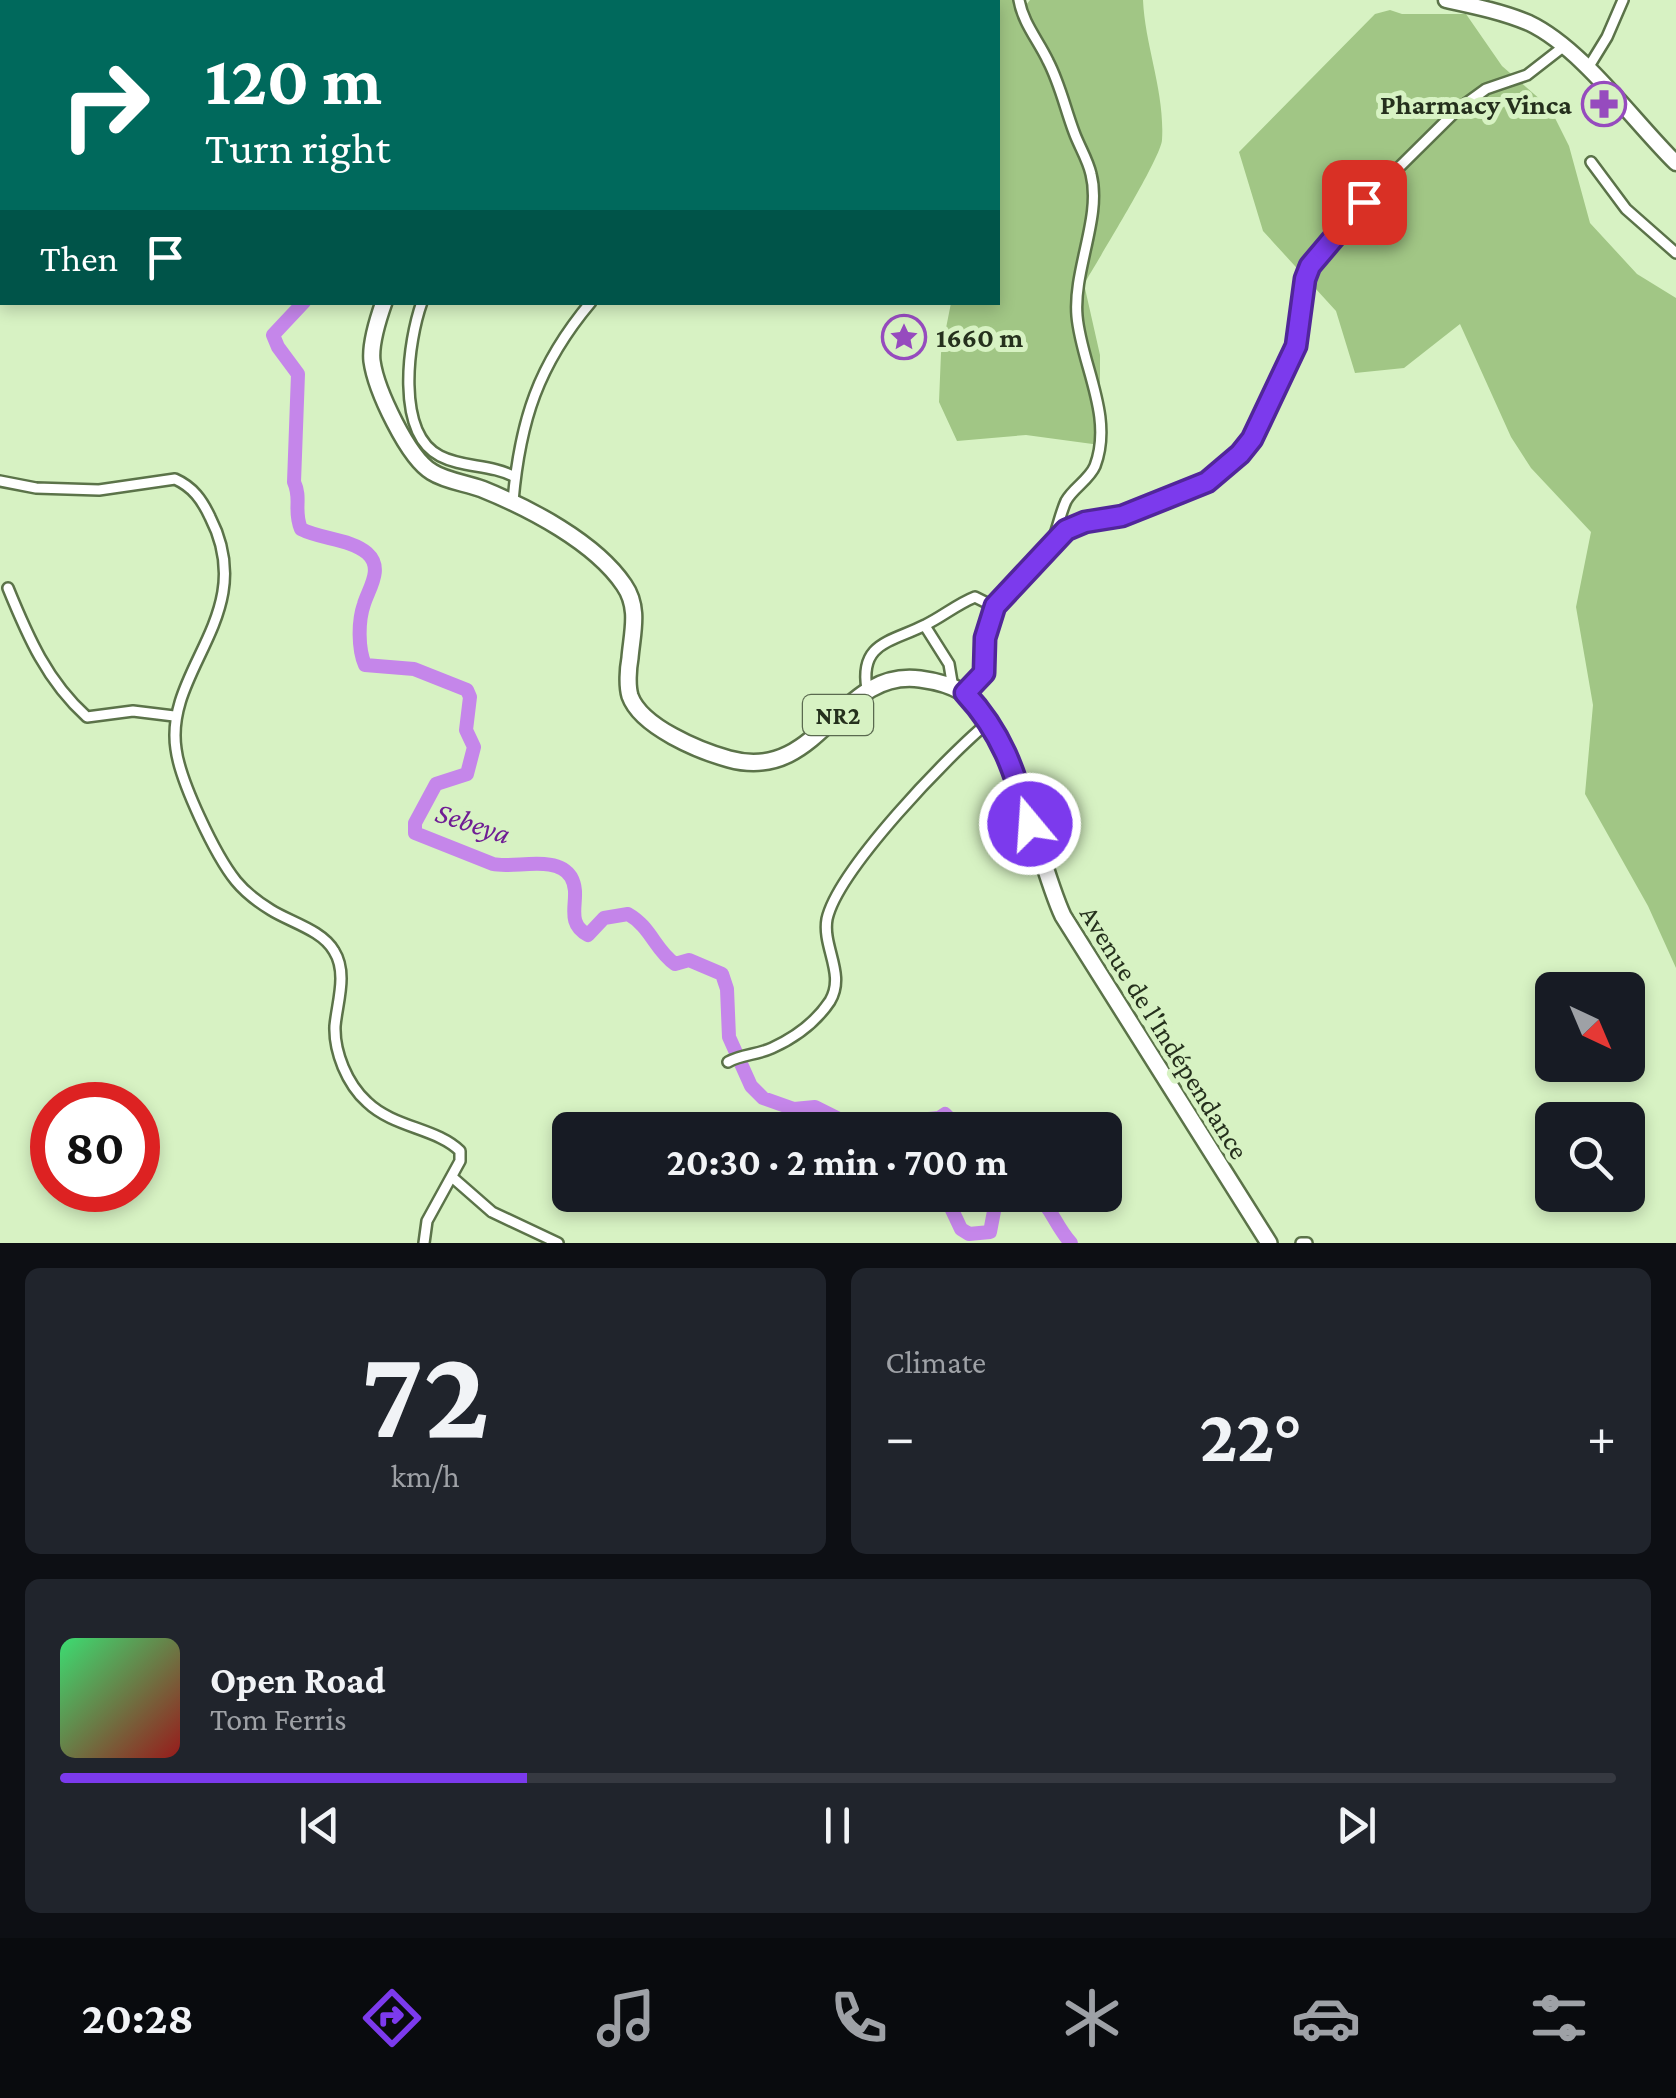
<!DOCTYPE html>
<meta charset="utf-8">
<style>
body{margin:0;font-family:"Crimson Pro",serif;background:#20242c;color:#f1f3f6;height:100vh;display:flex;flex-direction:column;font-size:38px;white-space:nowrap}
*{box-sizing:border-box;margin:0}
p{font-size:32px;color:#9ea1a6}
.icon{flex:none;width:55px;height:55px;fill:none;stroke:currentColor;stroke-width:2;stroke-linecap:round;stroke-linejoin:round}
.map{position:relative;height:1243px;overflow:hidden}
.panel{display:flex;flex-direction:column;gap:25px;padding:25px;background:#0d0f14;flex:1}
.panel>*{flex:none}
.banner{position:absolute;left:0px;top:0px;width:1000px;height:305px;box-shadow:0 5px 15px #0003;background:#00695c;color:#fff;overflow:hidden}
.needle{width:65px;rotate:136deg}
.fabs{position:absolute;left:1535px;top:972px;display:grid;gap:20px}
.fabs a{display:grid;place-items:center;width:110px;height:110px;border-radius:15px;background:#171b24;box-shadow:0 5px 15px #0003;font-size:50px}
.speed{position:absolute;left:30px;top:1082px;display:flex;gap:20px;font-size:50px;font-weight:700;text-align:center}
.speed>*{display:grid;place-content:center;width:130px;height:130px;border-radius:50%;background:#171b24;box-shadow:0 5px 15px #0003;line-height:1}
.speed .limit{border:15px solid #d22;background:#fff;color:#111}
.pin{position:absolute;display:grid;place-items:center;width:85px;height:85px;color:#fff;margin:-42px;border-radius:20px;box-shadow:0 5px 15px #0006}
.me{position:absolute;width:110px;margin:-55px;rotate:342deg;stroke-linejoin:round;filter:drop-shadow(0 0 8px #0008)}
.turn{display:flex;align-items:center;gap:35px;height:210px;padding:0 40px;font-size:45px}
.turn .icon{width:130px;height:130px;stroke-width:2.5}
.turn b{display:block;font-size:70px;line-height:85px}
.then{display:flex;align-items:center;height:95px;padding:0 40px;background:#0003;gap:20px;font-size:38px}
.big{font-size:75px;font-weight:700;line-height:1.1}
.panel .tile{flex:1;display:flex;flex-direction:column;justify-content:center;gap:15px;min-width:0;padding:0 35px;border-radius:15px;background:#20242c}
.panel .dial{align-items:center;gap:0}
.dial b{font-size:130px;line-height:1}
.song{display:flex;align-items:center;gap:30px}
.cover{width:120px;height:120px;border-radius:15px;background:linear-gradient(135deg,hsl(140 70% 55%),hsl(0 70% 35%))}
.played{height:10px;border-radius:5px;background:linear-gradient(90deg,#7c3aed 30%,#363941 30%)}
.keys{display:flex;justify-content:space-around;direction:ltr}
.heat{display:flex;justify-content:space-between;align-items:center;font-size:55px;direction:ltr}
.panel .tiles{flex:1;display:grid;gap:25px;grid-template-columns:1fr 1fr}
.tile:last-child{grid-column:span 2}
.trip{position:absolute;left:552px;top:1112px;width:570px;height:100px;border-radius:15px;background:#171b24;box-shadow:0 5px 15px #0003;font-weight:700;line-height:100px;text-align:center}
.dock{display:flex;height:160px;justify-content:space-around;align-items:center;background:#090b0e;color:#9ea1a6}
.dock .icon{width:70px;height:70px}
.dock .current{color:#7c3aed}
.dock b{font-size:45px;color:#f1f3f6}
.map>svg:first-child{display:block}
.green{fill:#a1c685}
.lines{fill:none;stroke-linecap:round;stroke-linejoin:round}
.river{stroke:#c586ea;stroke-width:14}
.minor-casing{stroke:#5b7349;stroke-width:14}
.primary-casing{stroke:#5b7349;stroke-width:19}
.trunk-casing{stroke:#5b7349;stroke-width:20}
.minor{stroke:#fff;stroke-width:9}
.primary{stroke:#fff;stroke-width:14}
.trunk{stroke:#fff;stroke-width:15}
.route-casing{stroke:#51269a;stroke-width:25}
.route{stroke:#7c3aed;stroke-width:18}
.labels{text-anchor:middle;stroke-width:10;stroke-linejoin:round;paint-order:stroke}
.shield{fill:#d7f2c3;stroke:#5a6a4f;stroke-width:2.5}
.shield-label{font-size:25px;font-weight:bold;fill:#25301d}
.poi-label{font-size:28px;font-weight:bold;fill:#25301d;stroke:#d7f2c3;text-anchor:end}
.street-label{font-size:28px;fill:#25301d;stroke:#d7f2c3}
.water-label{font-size:30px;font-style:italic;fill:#6f1d94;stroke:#d7f2c3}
</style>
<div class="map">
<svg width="1676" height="1243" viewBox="0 0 1676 1243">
<rect width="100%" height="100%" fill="#d7f2c3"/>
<g class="green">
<path d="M989,0H1020L1026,5L1030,0H1143C1145,46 1165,92 1162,140C1161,158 1098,260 1084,284L1100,355V445L1026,435L957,441L939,402L941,353L951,303L998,302V2H987Z"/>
<polygon points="1390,10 1402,14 1466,14 1502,66 1550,108 1569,146 1590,223 1637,274 1676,298 1676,968 1648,906 1585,794 1593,705 1576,607 1591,532 1531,468 1511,437 1460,324 1404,368 1355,373 1336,311 1263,231 1239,152 1375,14"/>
</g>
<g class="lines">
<g class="river">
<polyline points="300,0 300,2"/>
<path d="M304,302L273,335L278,347L298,374L294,482C302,499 293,510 301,529C320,539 351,539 367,553C384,568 369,588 364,604C358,621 358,649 365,665L414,669L467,690L470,697L466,730L474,747L467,774L436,784L415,823V833L493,864C514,869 557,854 571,877C583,898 562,921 588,935L604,918L628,914C651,927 655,950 675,964L689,960L722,974L727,989L729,1037L751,1086L763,1098L794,1109L815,1107L861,1130"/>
<polyline points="865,1130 887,1123 939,1118 945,1114 948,1117 948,1130"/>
<polyline points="945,1195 961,1229 969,1234 990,1232 995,1206 1002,1195"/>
<path d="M1037,1195C1050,1206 1057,1228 1071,1243"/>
</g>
<defs>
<g id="minor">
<path d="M1019,0C1023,23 1038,40 1048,61C1060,84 1065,108 1074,132C1079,146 1088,160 1091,174C1102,217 1073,270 1077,316C1081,364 1114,416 1095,466C1089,480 1073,488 1066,501C1061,512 1058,526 1054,537"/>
<polyline points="499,2 505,0"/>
<polyline points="702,2 711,0"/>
<polyline points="1588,68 1607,37 1623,0"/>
<polyline points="1591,162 1626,209 1676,253"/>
<path d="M422,302C408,341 395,433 440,456C463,468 491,464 515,477"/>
<path d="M0,481L36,488L99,490L175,479C193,487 202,500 210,517C260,614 164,669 176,749C180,781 215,855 236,881C245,892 258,902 271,910C290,922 322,930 334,951C348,973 337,1003 335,1026C334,1052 347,1084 367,1102C394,1128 437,1128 460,1151V1161L427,1221L424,1243"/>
<path d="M513,501C520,421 538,365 591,302"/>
<path d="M8,588C28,637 47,681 87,717L133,711L174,716"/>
<polyline points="925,626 949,664 953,688"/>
<path d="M867,689C859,642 892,642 925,625C942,617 957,604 975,597L995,607"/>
<polyline points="965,693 984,673 985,638 995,607 1065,530 1085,522 1122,515 1207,482 1239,454 1251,439 1296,346 1305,279 1310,265 1364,202 1457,110 1486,89 1527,75 1563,47"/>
<path d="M728,1062C742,1054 757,1055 772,1048C794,1038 816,1022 830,1001C846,974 822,947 827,919C838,870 949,754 990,721"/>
<polyline points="452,1177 492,1212 558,1243"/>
<polyline points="1301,1243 1307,1243"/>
</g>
<path id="primary" d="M1446,0C1474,6 1503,12 1529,23C1582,48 1634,122 1676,163"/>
<g id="trunk">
<polyline points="408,2 411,0"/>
<path d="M384,302C378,319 370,344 372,361C376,390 408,458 432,472C446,481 466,483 482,489C529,508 595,542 624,585C640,608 632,633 630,658C628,669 627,686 630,696C641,727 700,751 729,759C820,784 838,668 920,679C935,681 949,684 962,692C1015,725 1036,859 1063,916L1269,1243"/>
</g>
</defs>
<use href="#minor" class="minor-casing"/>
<use href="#primary" class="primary-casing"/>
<use href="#trunk" class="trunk-casing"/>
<use href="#minor" class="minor"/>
<use href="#primary" class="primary"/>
<use href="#trunk" class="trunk"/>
</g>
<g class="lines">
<defs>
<path id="route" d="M1030,824C1014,771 1003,734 965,693L984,673L985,638L995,606L1066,530L1085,522L1122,516L1207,482L1240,454L1252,439L1296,346L1305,279L1310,266L1364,202"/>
</defs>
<use href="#route" class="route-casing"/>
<use href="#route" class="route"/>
</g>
<defs>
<symbol id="pharmacy-ring" viewBox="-11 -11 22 22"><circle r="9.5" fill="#d7f2c3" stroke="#964bbe" stroke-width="1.5"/><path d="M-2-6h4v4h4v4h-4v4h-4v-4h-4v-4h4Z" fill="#964bbe"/></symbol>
<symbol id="sight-ring" viewBox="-11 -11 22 22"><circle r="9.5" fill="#d7f2c3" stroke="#964bbe" stroke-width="1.5"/><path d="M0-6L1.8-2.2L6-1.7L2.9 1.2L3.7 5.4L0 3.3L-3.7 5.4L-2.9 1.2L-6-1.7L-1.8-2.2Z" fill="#964bbe"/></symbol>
</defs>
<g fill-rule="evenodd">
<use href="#pharmacy-ring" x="1579" y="79" width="50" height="50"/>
<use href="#sight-ring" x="879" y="312" width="50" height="50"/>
</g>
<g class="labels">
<rect class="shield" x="803" y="695" width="70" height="40" rx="8"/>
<g class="shield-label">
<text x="838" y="724">NR2</text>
</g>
<g class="poi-label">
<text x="1572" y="114">Pharmacy Vinca</text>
<text x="936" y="347" text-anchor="start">1660 m</text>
</g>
<g class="street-label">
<text transform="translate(1165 1032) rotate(58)" y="10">Avenue de l'Indépendance</text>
</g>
<g class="water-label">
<text transform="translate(473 823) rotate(18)" y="10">Sebeya</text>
</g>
</g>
</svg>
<div class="fabs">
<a><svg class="needle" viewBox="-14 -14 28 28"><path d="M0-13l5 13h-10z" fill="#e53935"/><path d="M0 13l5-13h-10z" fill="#9ea1a6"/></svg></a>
<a><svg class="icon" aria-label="search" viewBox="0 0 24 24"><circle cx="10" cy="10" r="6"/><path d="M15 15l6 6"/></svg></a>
</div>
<div class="speed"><div class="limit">80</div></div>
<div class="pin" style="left:1364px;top:202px;background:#d93025"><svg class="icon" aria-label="arrive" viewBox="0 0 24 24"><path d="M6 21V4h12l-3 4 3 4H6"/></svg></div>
<svg class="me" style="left:1030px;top:824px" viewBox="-20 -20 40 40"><circle r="17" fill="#7c3aed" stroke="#fff" stroke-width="3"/><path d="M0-11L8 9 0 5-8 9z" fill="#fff"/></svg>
<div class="trip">20:30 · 2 min · 700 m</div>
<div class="banner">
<div class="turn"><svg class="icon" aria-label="right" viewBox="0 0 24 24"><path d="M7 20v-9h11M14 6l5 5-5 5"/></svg><div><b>120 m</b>Turn right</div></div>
<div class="then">Then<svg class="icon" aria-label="arrive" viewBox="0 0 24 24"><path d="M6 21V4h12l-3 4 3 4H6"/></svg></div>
</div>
</div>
<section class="panel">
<div class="tiles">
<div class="tile dial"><b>72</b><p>km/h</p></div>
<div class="tile"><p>Climate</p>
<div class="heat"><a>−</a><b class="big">22°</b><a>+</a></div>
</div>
<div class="tile">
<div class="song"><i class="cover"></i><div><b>Open Road</b><p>Tom Ferris</p></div></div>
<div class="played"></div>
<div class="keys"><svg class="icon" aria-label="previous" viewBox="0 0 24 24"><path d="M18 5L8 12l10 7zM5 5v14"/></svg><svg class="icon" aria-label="pause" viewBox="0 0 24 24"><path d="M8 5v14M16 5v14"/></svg><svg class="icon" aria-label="next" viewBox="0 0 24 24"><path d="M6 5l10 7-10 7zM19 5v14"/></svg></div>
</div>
</div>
</section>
<nav class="dock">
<b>20:28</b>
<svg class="icon current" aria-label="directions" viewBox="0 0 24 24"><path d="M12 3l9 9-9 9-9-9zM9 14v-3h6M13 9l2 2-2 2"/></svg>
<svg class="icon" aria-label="music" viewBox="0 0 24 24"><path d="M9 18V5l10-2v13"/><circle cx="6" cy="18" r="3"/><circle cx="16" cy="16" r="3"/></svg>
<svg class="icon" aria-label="phone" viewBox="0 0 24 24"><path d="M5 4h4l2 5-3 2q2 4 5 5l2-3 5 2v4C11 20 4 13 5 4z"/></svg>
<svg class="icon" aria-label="climate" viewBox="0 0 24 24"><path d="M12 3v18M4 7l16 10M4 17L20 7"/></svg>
<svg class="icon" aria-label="car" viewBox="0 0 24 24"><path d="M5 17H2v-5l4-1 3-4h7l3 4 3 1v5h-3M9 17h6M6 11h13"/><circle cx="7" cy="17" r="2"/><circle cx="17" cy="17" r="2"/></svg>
<svg class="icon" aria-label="filters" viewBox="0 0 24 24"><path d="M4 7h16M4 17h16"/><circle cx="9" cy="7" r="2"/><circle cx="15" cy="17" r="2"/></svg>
</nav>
